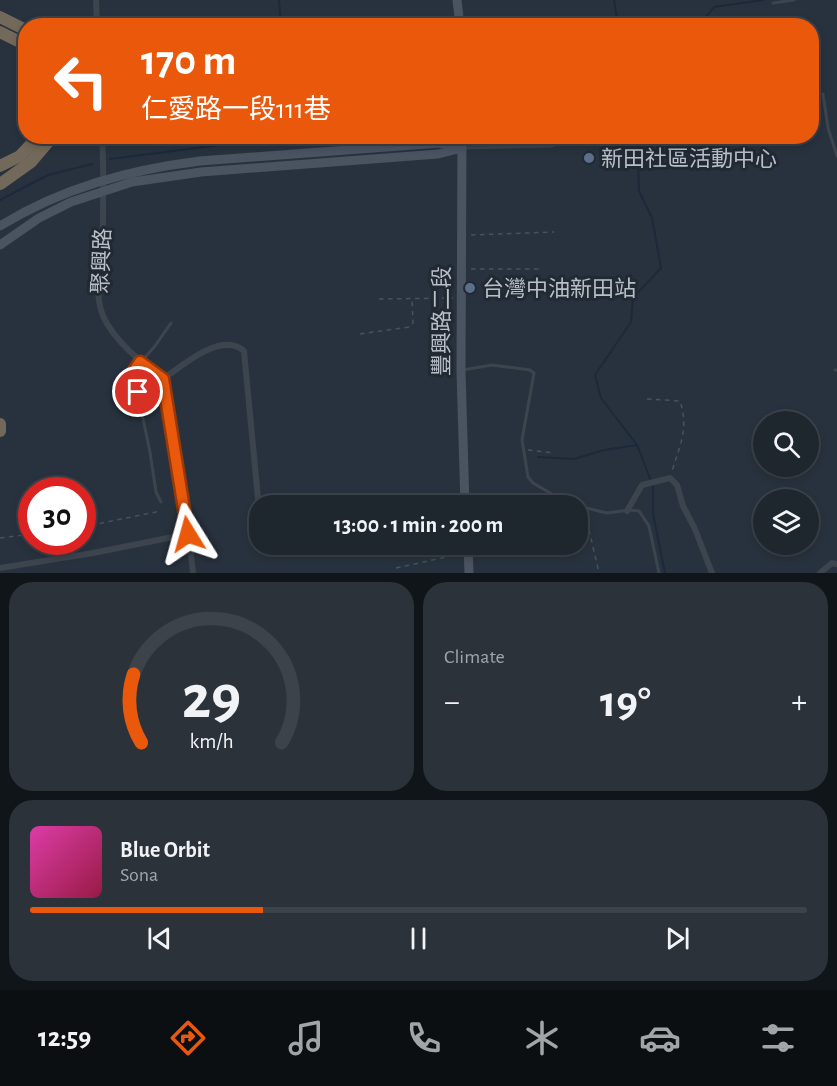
<!DOCTYPE html>
<meta charset="utf-8">
<style>
body{margin:0;font-family:"Alegreya Sans","Noto Sans TC",sans-serif;background:#2b323a;color:#f1f3f6;height:100vh;display:flex;flex-direction:column;font-size:22px;white-space:nowrap}
*{box-sizing:border-box;margin:0}
p{font-size:20px;color:#a1a5aa}
.icon{flex:none;width:33px;height:33px;fill:none;stroke:currentColor;stroke-width:2;stroke-linecap:round;stroke-linejoin:round}
.map{position:relative;height:573px;overflow:hidden}
.side{display:flex;flex-direction:column;gap:9px;padding:9px;background:#101519;flex:1}
.side>*{flex:none}
.guide{position:absolute;left:18px;top:18px;width:801px;height:126px;border-radius:24px;box-shadow:0 3px 9px #0003,0 0 0 2px #3c434a;background:#ea580c;color:#fff;overflow:hidden}
.buttons{position:absolute;left:753px;top:411px;display:grid;gap:12px}
.buttons a{display:grid;place-items:center;width:66px;height:66px;border-radius:50%;background:#1e262e;box-shadow:0 3px 9px #0003,0 0 0 2px #3c434a;font-size:30px}
.speed{position:absolute;left:18px;top:477px;display:flex;gap:12px;font-size:30px;font-weight:700;text-align:center}
.speed>*{display:grid;place-content:center;width:78px;height:78px;border-radius:50%;background:#1e262e;box-shadow:0 3px 9px #0003,0 0 0 2px #3c434a;line-height:1}
.speed .limit{border:9px solid #d22;background:#fff;color:#111}
.pin{position:absolute;display:grid;place-items:center;width:51px;height:51px;color:#fff;margin:-26px;border:3px solid #fff;border-radius:50%;box-shadow:0 2px 6px #0007}
.me{position:absolute;width:66px;margin:-33px;rotate:352deg;stroke-linejoin:round;filter:drop-shadow(0 0 4px #0008)}
.turn{display:flex;align-items:center;gap:21px;height:126px;padding:0 24px;font-size:27px}
.turn .icon{width:78px;height:78px;stroke-width:2.5}
.turn b{display:block;font-size:42px;line-height:51px}
.big{font-size:45px;font-weight:600;line-height:1.1}
.side .card{flex:1;display:flex;flex-direction:column;justify-content:center;gap:9px;min-width:0;padding:0 21px;border-radius:24px;background:#2b323a}
.side .dial{align-items:center;gap:0}
.dial svg{height:156px;overflow:visible;fill:none;stroke:#3c434a;stroke-width:7;stroke-linecap:round;text-anchor:middle}
.dial text{fill:#f1f3f6;stroke:none}
.song{display:flex;align-items:center;gap:18px}
.cover{width:72px;height:72px;border-radius:9px;background:linear-gradient(135deg,hsl(320 70% 55%),hsl(340 70% 35%))}
.played{height:6px;border-radius:3px;background:linear-gradient(90deg,#ea580c 30%,#3c434a 30%)}
.keys{display:flex;justify-content:space-around;direction:ltr}
.heat{display:flex;justify-content:space-between;align-items:center;font-size:33px;direction:ltr}
.side .tiles{flex:1;display:grid;gap:9px;grid-template-columns:1fr 1fr}
.card:last-child{grid-column:span 2}
.trip{position:absolute;left:249px;top:495px;width:339px;height:60px;border-radius:24px;background:#1e262e;box-shadow:0 3px 9px #0003,0 0 0 2px #3c434a;font-weight:600;line-height:60px;text-align:center}
.dock{display:flex;height:96px;justify-content:space-around;align-items:center;background:#0c0f12;color:#a1a5aa}
.dock .icon{width:42px;height:42px}
.dock .active{color:#ea580c}
.dock b{font-size:27px;color:#f1f3f6}
.map>svg:first-child{display:block}
.lines{fill:none;stroke-linecap:round;stroke-linejoin:round}
.stream{stroke:#1c293b;stroke-width:2}
.path{stroke:#435557;stroke-width:1.5;stroke-dasharray:4.5 4.5;stroke-linecap:butt}
.lane{stroke:#3c444e;stroke-width:3}
.street{stroke:#3c444e;stroke-width:6}
.secondary{stroke:#4a5360;stroke-width:9}
.highway{stroke:#73695a;stroke-width:12}
.route-casing{stroke:#983908;stroke-width:15}
.route{stroke:#ea580c;stroke-width:10}
.service-dot{fill:#5c6f8a;stroke:#212933;stroke-width:2}
.labels{text-anchor:middle;stroke-width:6;stroke-linejoin:round;paint-order:stroke}
.poi-label{font-size:22px;fill:#b8bfc8;stroke:#212933;text-anchor:start}
.street-label{font-size:22px;fill:#b8bfc8;stroke:#212933}
</style>
<div class="map">
<svg width="837" height="573" viewBox="0 0 837 573">
<rect width="100%" height="100%" fill="#28323e"/>
<g class="lines">
<g class="stream">
<polyline points="279,0 281,26"/>
<polyline points="614,0 618,26"/>
<polyline points="699,26 714,7 763,0"/>
<polyline points="637,136 639,191 652,218 661,268 633,298 631,322 595,375 601,398 637,445 653,486 653,514 665,573"/>
<polyline points="110,159 236,143 254,136"/>
<polyline points="0,200 48,175 92,164"/>
<polyline points="538,457 574,459 604,450 637,445"/>
</g>
<g class="path">
<polyline points="471,235 554,232"/>
<polyline points="471,269 539,269"/>
<polyline points="379,299 453,298"/>
<polyline points="360,334 409,327 413,323 412,299"/>
<path d="M647,399L680,401C689,428 680,445 672,471"/>
<polyline points="528,450 554,453"/>
<polyline points="585,512 599,573"/>
<polyline points="82,527 156,512 158,508"/>
<polyline points="0,538 32,534"/>
<polyline points="396,568 460,554"/>
</g>
<g class="lane">
<polyline points="773,3 794,0"/>
<polyline points="823,94 828,128 837,156"/>
<polyline points="463,148 551,146 581,136"/>
<polyline points="463,370 492,365 530,370 534,373 522,440 528,477 533,483 569,504 575,506"/>
<polyline points="835,370 837,370"/>
<polyline points="161,502 156,492 150,452 133,371 155,346 171,323"/>
<polyline points="578,506 607,513 629,510 639,511 649,526 659,573"/>
</g>
<g class="street">
<polyline points="96,0 97,26"/>
<path d="M102,136C104,164 103,192 103,220C103,249 92,289 103,316C115,342 141,362 163,379L186,511L193,573"/>
<path d="M163,379C183,365 221,331 244,351L259,509"/>
<polyline points="627,511 642,485 670,478 677,485 683,506 695,529 712,573"/>
<polyline points="0,568 93,553 188,534"/>
<polyline points="820,573 832,563 837,564"/>
</g>
<g class="secondary">
<polyline points="457,0 460,26"/>
<polyline points="462,136 461,371 465,506"/>
<path d="M0,226C62,188 128,170 200,161L440,143L459,147"/>
<polyline points="0,245 39,218 71,202 132,182 201,172 438,154 462,148"/>
<polyline points="468,544 469,573"/>
</g>
<g class="highway">
<polyline points="0,17 26,30"/>
<polyline points="0,32 26,45"/>
<polyline points="0,166 20,156 39,136"/>
<polyline points="0,184 31,162 53,136"/>
<polyline points="0,424 0,431"/>
</g>
</g>
<g class="lines">
<defs>
<polyline id="route" points="138,392 134,371 140,362 163,379 188,534"/>
</defs>
<use href="#route" class="route-casing"/>
<use href="#route" class="route"/>
</g>
<g class="service-dot">
<circle cx="589" cy="158" r="6"/>
<circle cx="470" cy="288" r="6"/>
</g>
<g class="labels">
<g class="poi-label">
<text x="601" y="166">新田社區活動中心</text>
<text x="482" y="296">台灣中油新田站</text>
</g>
<g class="street-label">
<text transform="translate(101 261) rotate(-88)" y="8">聚興路</text>
<text transform="translate(441 321) rotate(-90)" y="8">豐興路二段</text>
</g>
</g>
</svg>
<div class="buttons">
<a><svg class="icon" aria-label="search" viewBox="0 0 24 24"><circle cx="10" cy="10" r="6"/><path d="M15 15l6 6"/></svg></a>
<a><svg class="icon" aria-label="layers" viewBox="0 0 24 24"><path d="M12 4l9 5-9 5-9-5zM3 14l9 5 9-5"/></svg></a>
</div>
<div class="speed"><div class="limit">30</div></div>
<div class="pin" style="left:138px;top:392px;background:#d93025"><svg class="icon" aria-label="arrive" viewBox="0 0 24 24"><path d="M6 21V4h12l-3 4 3 4H6"/></svg></div>
<svg class="me" style="left:188px;top:534px" viewBox="-20 -20 40 40"><path d="M0-17L14 15 0 8-14 15z" fill="#ea580c" stroke="#fff" stroke-width="4"/></svg>
<div class="trip">13:00 · 1 min · 200 m</div>
<div class="guide">
<div class="turn"><svg class="icon" aria-label="left" viewBox="0 0 24 24"><path d="M17 20v-9H6M10 6l-5 5 5 5"/></svg><div><b>170 m</b>仁愛路一段111巷</div></div>
</div>
</div>
<section class="side">
<div class="tiles">
<div class="card dial"><svg viewBox="0 0 100 80">
<path d="M14 69A42 42 0 1 1 86 69"/>
<path d="M14 69A42 42 0 0 1 10 34" stroke="#ea580c"/>
<text x="50" y="56" font-size="32" font-weight="700">29</text>
<text x="50" y="72" font-size="11">km/h</text>
</svg></div>
<div class="card"><p>Climate</p>
<div class="heat"><a>−</a><b class="big">19°</b><a>+</a></div>
</div>
<div class="card">
<div class="song"><i class="cover"></i><div><b>Blue Orbit</b><p>Sona</p></div></div>
<div class="played"></div>
<div class="keys"><svg class="icon" aria-label="previous" viewBox="0 0 24 24"><path d="M18 5L8 12l10 7zM5 5v14"/></svg><svg class="icon" aria-label="pause" viewBox="0 0 24 24"><path d="M8 5v14M16 5v14"/></svg><svg class="icon" aria-label="next" viewBox="0 0 24 24"><path d="M6 5l10 7-10 7zM19 5v14"/></svg></div>
</div>
</div>
</section>
<nav class="dock">
<b>12:59</b>
<svg class="icon active" aria-label="directions" viewBox="0 0 24 24"><path d="M12 3l9 9-9 9-9-9zM9 14v-3h6M13 9l2 2-2 2"/></svg>
<svg class="icon" aria-label="music" viewBox="0 0 24 24"><path d="M9 18V5l10-2v13"/><circle cx="6" cy="18" r="3"/><circle cx="16" cy="16" r="3"/></svg>
<svg class="icon" aria-label="phone" viewBox="0 0 24 24"><path d="M5 4h4l2 5-3 2q2 4 5 5l2-3 5 2v4C11 20 4 13 5 4z"/></svg>
<svg class="icon" aria-label="climate" viewBox="0 0 24 24"><path d="M12 3v18M4 7l16 10M4 17L20 7"/></svg>
<svg class="icon" aria-label="car" viewBox="0 0 24 24"><path d="M5 17H2v-5l4-1 3-4h7l3 4 3 1v5h-3M9 17h6M6 11h13"/><circle cx="7" cy="17" r="2"/><circle cx="17" cy="17" r="2"/></svg>
<svg class="icon" aria-label="filters" viewBox="0 0 24 24"><path d="M4 7h16M4 17h16"/><circle cx="9" cy="7" r="2"/><circle cx="15" cy="17" r="2"/></svg>
</nav>
